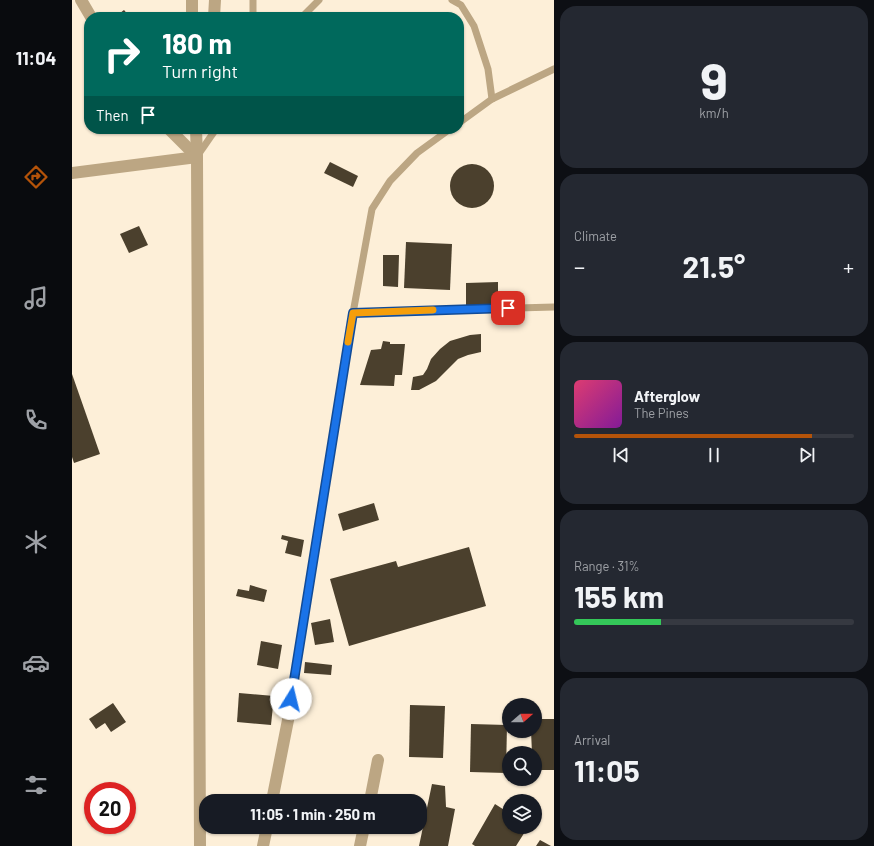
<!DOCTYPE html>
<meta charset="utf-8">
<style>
body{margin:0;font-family:Barlow,sans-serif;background:#242831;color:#f1f3f6;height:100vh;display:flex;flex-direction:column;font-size:15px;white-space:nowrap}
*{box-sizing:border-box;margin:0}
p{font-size:13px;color:#9ea1a6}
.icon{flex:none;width:22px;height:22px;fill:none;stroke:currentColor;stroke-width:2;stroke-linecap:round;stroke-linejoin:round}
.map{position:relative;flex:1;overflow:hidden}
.side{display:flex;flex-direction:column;gap:6px;padding:6px;background:#0d0f14;width:320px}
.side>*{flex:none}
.guide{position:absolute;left:12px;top:12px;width:380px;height:122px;border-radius:16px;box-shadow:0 1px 3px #0004;background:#00695c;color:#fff;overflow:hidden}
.needle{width:26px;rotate:70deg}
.buttons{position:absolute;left:430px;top:698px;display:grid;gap:8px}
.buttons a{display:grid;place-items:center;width:40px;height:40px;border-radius:50%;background:#171b24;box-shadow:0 1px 3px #0004;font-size:20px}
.speed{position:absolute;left:12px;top:782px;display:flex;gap:8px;font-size:20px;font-weight:700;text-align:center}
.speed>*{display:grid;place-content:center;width:52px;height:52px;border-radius:50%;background:#171b24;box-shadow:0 1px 3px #0004;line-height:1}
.speed .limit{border:6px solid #d22;background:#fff;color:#111}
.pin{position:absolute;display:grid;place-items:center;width:34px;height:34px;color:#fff;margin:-17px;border-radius:8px;box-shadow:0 2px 6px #0006}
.me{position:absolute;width:44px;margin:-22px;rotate:9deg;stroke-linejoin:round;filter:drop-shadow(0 0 3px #0008)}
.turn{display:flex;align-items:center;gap:14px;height:84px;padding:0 12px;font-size:18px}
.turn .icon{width:52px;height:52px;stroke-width:2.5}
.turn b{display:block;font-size:28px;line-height:34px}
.then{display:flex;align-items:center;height:38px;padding:0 12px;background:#0003;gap:8px;font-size:15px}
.big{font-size:30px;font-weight:700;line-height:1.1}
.side .tile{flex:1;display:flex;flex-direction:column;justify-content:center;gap:6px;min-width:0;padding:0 14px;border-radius:16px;background:#242831}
.side .dial{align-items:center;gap:0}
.dial b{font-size:52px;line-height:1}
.song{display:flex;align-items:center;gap:12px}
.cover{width:48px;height:48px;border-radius:6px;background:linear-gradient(135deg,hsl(340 70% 55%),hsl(290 70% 35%))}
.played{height:4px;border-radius:2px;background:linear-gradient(90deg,#b45309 85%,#363941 85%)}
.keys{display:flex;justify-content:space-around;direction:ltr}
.heat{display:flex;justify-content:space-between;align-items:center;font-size:22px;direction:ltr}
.charge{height:6px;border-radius:3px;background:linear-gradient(90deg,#34c759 31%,#363941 0)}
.trip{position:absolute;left:127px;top:794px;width:228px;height:40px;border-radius:16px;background:#171b24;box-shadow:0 1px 3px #0004;font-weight:700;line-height:40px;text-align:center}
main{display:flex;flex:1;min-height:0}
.menu{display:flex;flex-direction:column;width:72px;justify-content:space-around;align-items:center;background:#090b0e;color:#9ea1a6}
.menu .icon{width:28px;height:28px}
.menu .active{color:#b45309}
.menu b{font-size:18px;color:#f1f3f6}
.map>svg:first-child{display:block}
.building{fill:#4b402d}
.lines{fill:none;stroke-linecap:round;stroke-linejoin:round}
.lane{stroke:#bca683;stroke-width:7}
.street{stroke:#bca683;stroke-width:12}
.route-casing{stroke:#114b97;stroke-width:10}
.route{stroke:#1a73e8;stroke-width:7}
.slow{stroke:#f59e0b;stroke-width:7}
</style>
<main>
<nav class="menu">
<b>11:04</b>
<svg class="icon active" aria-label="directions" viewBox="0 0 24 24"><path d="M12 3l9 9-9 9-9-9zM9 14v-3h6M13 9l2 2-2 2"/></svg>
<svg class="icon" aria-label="music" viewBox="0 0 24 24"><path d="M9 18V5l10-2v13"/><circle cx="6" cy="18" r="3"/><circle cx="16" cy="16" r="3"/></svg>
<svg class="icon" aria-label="phone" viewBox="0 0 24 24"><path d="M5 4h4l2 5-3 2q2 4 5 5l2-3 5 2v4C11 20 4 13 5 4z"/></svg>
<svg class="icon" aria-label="climate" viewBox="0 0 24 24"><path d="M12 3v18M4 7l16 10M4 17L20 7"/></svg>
<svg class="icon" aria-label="car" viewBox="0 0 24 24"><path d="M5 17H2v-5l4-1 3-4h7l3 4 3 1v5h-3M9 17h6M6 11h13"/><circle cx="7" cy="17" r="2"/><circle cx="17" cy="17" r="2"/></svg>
<svg class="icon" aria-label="filters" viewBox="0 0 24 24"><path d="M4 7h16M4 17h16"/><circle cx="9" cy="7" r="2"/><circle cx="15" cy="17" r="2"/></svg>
</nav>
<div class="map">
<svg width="482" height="846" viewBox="0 0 482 846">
<rect width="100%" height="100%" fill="#fdefd8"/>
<g class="building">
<polygon points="52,10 58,17 43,17"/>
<polygon points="258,162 286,176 281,187 252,173"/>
<circle cx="400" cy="186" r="22"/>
<polygon points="67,226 76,245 57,253 48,234"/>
<polygon points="334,242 380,244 378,290 332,288"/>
<polygon points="311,255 327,255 326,287 311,286"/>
<polygon points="426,282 426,306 394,307 394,283"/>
<polygon points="409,334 409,352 396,355 386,359 364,381 347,390 339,390 341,377 351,375 355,369 359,359 368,349 378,341 398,335"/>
<polygon points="311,341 318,342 318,344 333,344 330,375 323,375 322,386 288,385 299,350 309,349"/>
<polygon points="0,374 28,454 2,463 0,457"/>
<polygon points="302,503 307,520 271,531 266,514"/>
<polygon points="210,535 232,540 229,557 213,553 216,541 209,539"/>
<polygon points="397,547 414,606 277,646 258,579 324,561 326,567"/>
<polygon points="178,585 195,590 192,602 164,596 166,589 177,591"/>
<polygon points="258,619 262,642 243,645 239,623"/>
<polygon points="189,641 210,645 206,669 185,665"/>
<polygon points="233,662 260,665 259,675 232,673"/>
<polygon points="167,693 202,696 199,725 165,722"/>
<polygon points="41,703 54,722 39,732 33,723 24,729 17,719"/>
<polygon points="338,705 373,706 371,758 337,757"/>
<polygon points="463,719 482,719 482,770 463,770 463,753 460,753 459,731 463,731"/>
<polygon points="399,724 435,725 434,773 398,772"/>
<polygon points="360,784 373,786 374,807 383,809 376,846 347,846"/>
<polygon points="423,804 437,813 437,827 456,827 444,846 403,846 400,844"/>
<polygon points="468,840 479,846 464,846"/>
</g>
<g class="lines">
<g class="lane">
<polyline points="380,0 389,5 402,26 416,69 420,99"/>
<polyline points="181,17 181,0"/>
<polyline points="230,17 247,0"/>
<polyline points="387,123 420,99 482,69"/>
<polyline points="126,155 144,129"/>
<polyline points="281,313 482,307"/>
<polyline points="217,715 281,313 300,209 318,181 345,153 378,129"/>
</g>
<g class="street">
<polyline points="9,0 19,17"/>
<polyline points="120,0 120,17"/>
<polyline points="142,17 143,0"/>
<polyline points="97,129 125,157 128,846"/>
<polyline points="0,173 125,157 124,129"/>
<polyline points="200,801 217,715"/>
<polyline points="298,801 306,760"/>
<polyline points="191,846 195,827"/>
<polyline points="288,846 292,827"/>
</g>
</g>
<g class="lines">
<defs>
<polyline id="route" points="219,699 281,313 436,308"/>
</defs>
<use href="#route" class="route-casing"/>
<use href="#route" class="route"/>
<polyline class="slow" points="276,342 281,313 361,310"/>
</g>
</svg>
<div class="buttons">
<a><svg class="needle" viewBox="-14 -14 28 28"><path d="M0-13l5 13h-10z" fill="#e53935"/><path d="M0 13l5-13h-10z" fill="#9ea1a6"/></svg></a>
<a><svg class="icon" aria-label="search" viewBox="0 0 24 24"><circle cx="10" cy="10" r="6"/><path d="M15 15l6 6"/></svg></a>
<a><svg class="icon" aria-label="layers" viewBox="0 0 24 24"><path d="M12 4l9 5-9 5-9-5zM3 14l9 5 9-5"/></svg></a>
</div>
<div class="speed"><div class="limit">20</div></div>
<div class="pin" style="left:436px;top:308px;background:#d93025"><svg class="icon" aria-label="arrive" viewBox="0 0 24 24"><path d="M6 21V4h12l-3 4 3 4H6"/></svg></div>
<svg class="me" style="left:219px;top:699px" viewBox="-20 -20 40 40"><circle r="19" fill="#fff"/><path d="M0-13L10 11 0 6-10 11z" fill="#1a73e8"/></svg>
<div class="trip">11:05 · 1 min · 250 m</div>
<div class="guide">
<div class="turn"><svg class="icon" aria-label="right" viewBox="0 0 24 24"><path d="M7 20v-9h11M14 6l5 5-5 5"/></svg><div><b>180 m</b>Turn right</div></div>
<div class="then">Then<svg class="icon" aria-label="arrive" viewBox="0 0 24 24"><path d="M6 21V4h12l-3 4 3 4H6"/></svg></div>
</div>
</div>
<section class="side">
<div class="tile dial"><b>9</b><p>km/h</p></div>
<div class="tile"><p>Climate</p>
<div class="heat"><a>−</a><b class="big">21.5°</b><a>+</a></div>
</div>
<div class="tile">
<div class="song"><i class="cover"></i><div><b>Afterglow</b><p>The Pines</p></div></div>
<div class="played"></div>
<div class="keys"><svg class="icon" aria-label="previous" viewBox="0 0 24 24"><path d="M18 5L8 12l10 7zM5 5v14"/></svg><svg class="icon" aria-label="pause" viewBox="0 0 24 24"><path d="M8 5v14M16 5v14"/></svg><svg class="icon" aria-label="next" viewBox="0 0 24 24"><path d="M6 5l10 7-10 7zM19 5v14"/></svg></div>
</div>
<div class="tile"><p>Range · 31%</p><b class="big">155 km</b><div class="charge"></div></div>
<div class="tile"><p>Arrival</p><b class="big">11:05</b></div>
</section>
</main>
